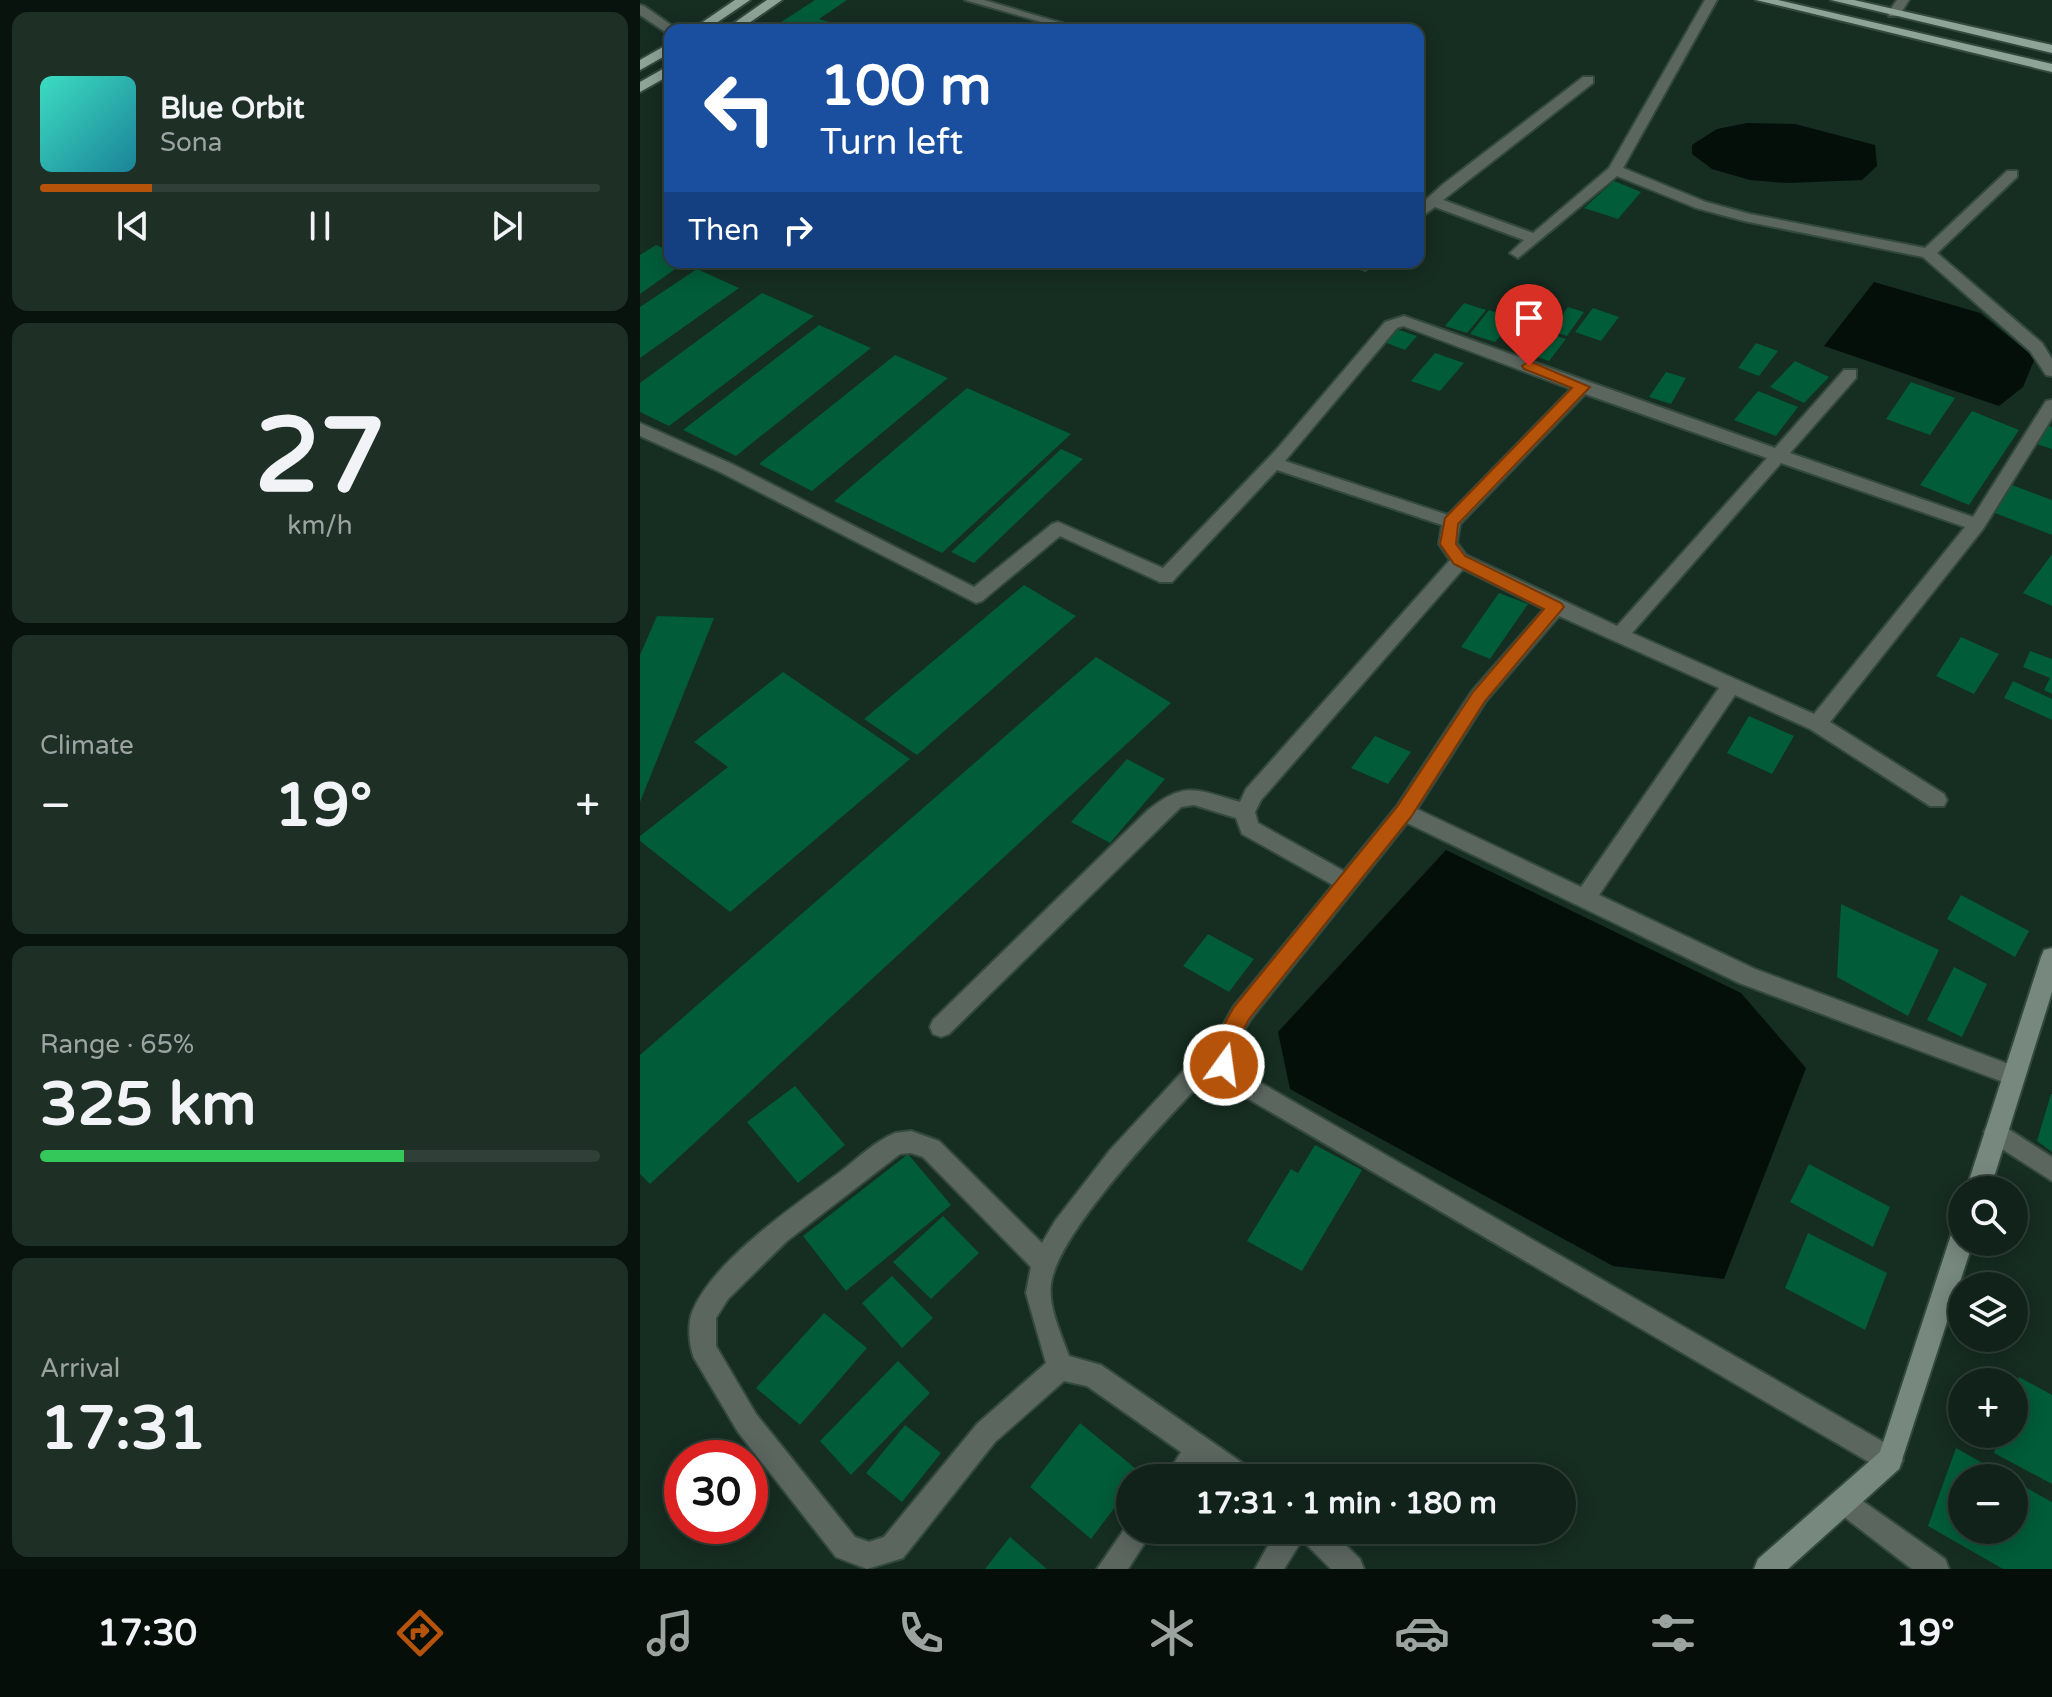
<!DOCTYPE html>
<meta charset="utf-8">
<style>
body{margin:0;font-family:"Varela Round",sans-serif;background:#1e2f26;color:#f1f3f6;height:100vh;display:flex;flex-direction:column;font-size:30px;white-space:nowrap}
*{box-sizing:border-box;margin:0}
p{font-size:26px;color:#9ca4a2}
.icon{flex:none;width:44px;height:44px;fill:none;stroke:currentColor;stroke-width:2;stroke-linecap:round;stroke-linejoin:round}
.map{position:relative;flex:1;overflow:hidden}
.details{display:flex;flex-direction:column;gap:12px;padding:12px;background:#09130e;width:640px}
.details>*{flex:none}
.hud{position:absolute;left:24px;top:24px;width:760px;height:244px;border-radius:16px;box-shadow:0 4px 20px #0003,0 0 0 2px #303f38;background:#1a4fa0;color:#fff;overflow:hidden}
.controls{position:absolute;left:1308px;top:1176px;display:grid;gap:16px}
.controls a{display:grid;place-items:center;width:80px;height:80px;border-radius:50%;background:#102219;box-shadow:0 4px 20px #0003,0 0 0 2px #303f38;font-size:40px}
.speed{position:absolute;left:24px;top:1440px;display:flex;gap:16px;font-size:40px;font-weight:700;text-align:center}
.speed>*{display:grid;place-content:center;width:104px;height:104px;border-radius:50%;background:#102219;box-shadow:0 4px 20px #0003,0 0 0 2px #303f38;line-height:1}
.speed .limit{border:12px solid #d22;background:#fff;color:#111}
.pin{position:absolute;display:grid;place-items:center;width:68px;height:68px;color:#fff;margin:-82px -34px;border-radius:50% 50% 50% 0;rotate:-45deg;box-shadow:0 0 8px #0007}
.pin .icon{rotate:45deg}
.me{position:absolute;width:88px;margin:-44px;rotate:14deg;stroke-linejoin:round;filter:drop-shadow(0 0 6px #0008)}
.turn{display:flex;align-items:center;gap:28px;height:168px;padding:0 24px;font-size:36px}
.turn .icon{width:104px;height:104px;stroke-width:2.5}
.turn b{display:block;font-size:56px;line-height:68px}
.then{display:flex;align-items:center;height:76px;padding:0 24px;background:#0003;gap:16px;font-size:30px}
.big{font-size:60px;font-weight:700;line-height:1.1}
.details .card{flex:1;display:flex;flex-direction:column;justify-content:center;gap:12px;min-width:0;padding:0 28px;border-radius:16px;background:#1e2f26}
.details .dial{align-items:center;gap:0}
.dial b{font-size:104px;line-height:1}
.song{display:flex;align-items:center;gap:24px}
.cover{width:96px;height:96px;border-radius:12px;background:linear-gradient(135deg,hsl(170 70% 55%),hsl(190 70% 35%))}
.played{height:8px;border-radius:4px;background:linear-gradient(90deg,#b45309 20%,#303f38 20%)}
.keys{display:flex;justify-content:space-around;direction:ltr}
.heat{display:flex;justify-content:space-between;align-items:center;font-size:44px;direction:ltr}
.charge{height:12px;border-radius:6px;background:linear-gradient(90deg,#34c759 65%,#303f38 0)}
.trip{position:absolute;left:476px;top:1464px;width:460px;height:80px;border-radius:40px;background:#102219;box-shadow:0 4px 20px #0003,0 0 0 2px #303f38;font-weight:700;line-height:80px;text-align:center}
.menu{display:flex;height:128px;justify-content:space-around;align-items:center;background:#060e0a;color:#9ca4a2}
.menu .icon{width:56px;height:56px}
.menu .current{color:#b45309}
.menu b{font-size:36px;color:#f1f3f6}
main{display:flex;flex:1;min-height:0}
.map>svg:first-child{display:block}
.water{fill:#040f09}
.building{fill:#005c39}
.lines{fill:none;stroke-linecap:round;stroke-linejoin:round}
.lane-casing{stroke:#33493e;stroke-width:4}
.street-casing{stroke:#33493e;stroke-width:4}
.secondary-casing{stroke:#33493e;stroke-width:4}
.primary-casing{stroke:#33493e;stroke-width:4}
.lane{fill:#5b665f;fill-rule:evenodd}
.street{fill:#5b665f;fill-rule:evenodd}
.secondary{fill:#77897e;fill-rule:evenodd}
.primary{fill:#8da496;fill-rule:evenodd}
.route{fill:#b45309;stroke:#753606;stroke-width:2}
</style>
<main>
<section class="details">
<div class="card">
<div class="song"><i class="cover"></i><div><b>Blue Orbit</b><p>Sona</p></div></div>
<div class="played"></div>
<div class="keys"><svg class="icon" aria-label="previous" viewBox="0 0 24 24"><path d="M18 5L8 12l10 7zM5 5v14"/></svg><svg class="icon" aria-label="pause" viewBox="0 0 24 24"><path d="M8 5v14M16 5v14"/></svg><svg class="icon" aria-label="next" viewBox="0 0 24 24"><path d="M6 5l10 7-10 7zM19 5v14"/></svg></div>
</div>
<div class="card dial"><b>27</b><p>km/h</p></div>
<div class="card"><p>Climate</p>
<div class="heat"><a>−</a><b class="big">19°</b><a>+</a></div>
</div>
<div class="card"><p>Range · 65%</p><b class="big">325 km</b><div class="charge"></div></div>
<div class="card"><p>Arrival</p><b class="big">17:31</b></div>
</section>
<div class="map">
<svg width="1412" height="1569" viewBox="0 0 1412 1569">
<rect width="100%" height="100%" fill="#162d21"/>
<g class="water">
<polygon points="1107,123 1155,124 1235,145 1237,166 1222,180 1147,183 1110,180 1072,169 1052,154 1052,145 1077,129"/>
<polygon points="1234,282 1340,313 1395,358 1383,387 1359,406 1184,346"/>
<polygon points="806,850 1101,993 1166,1068 1084,1279 973,1266 650,1089 638,1032"/>
</g>
<g class="building">
<polygon points="175,0 207,0 179,19 199,25 191,30 129,30"/>
<polygon points="974,181 1001,192 978,219 944,208"/>
<polygon points="16,245 30,251 30,262 45,262 0,294 0,255"/>
<polygon points="57,269 99,288 0,358 0,307"/>
<polygon points="122,293 174,316 29,426 0,412 0,383"/>
<polygon points="824,303 846,310 827,333 805,326"/>
<polygon points="928,307 944,312 927,336 911,331"/>
<polygon points="953,308 979,317 961,341 935,332"/>
<polygon points="849,310 875,319 855,342 830,334"/>
<polygon points="179,325 231,348 96,456 43,430"/>
<polygon points="756,329 777,336 765,350 744,342"/>
<polygon points="905,332 926,339 909,361 888,354"/>
<polygon points="1116,343 1138,351 1119,376 1098,368"/>
<polygon points="795,353 824,363 800,391 771,381"/>
<polygon points="255,355 308,378 172,491 119,464"/>
<polygon points="1155,361 1189,377 1164,403 1130,387"/>
<polygon points="1026,372 1046,378 1031,404 1009,397"/>
<polygon points="1271,382 1315,398 1290,435 1246,419"/>
<polygon points="327,388 431,434 302,553 194,501"/>
<polygon points="1118,391 1158,407 1136,436 1094,420"/>
<polygon points="1332,411 1379,430 1329,505 1280,485"/>
<polygon points="1405,424 1412,427 1412,449 1396,444"/>
<polygon points="421,449 443,459 334,563 311,552"/>
<polygon points="1372,485 1412,500 1412,535 1355,513"/>
<polygon points="1412,554 1412,606 1383,593"/>
<polygon points="384,585 436,616 277,755 224,719"/>
<polygon points="859,593 888,604 850,659 821,647"/>
<polygon points="17,616 74,618 0,802 0,655"/>
<polygon points="1321,637 1359,654 1334,694 1296,676"/>
<polygon points="1390,651 1412,659 1412,694 1404,690 1410,678 1383,667"/>
<polygon points="456,657 531,703 10,1184 0,1174 0,1055"/>
<polygon points="143,672 270,759 90,912 0,841 0,836 88,767 54,742"/>
<polygon points="1373,681 1412,699 1412,720 1364,698"/>
<polygon points="1109,716 1154,736 1132,774 1087,753"/>
<polygon points="735,736 771,752 748,784 711,768"/>
<polygon points="487,759 525,779 470,843 431,822"/>
<polygon points="1321,895 1389,931 1375,957 1307,919"/>
<polygon points="1201,904 1299,950 1268,1016 1197,977"/>
<polygon points="568,934 614,959 589,992 543,966"/>
<polygon points="1314,967 1347,984 1322,1037 1287,1020"/>
<polygon points="155,1086 205,1145 158,1183 107,1122"/>
<polygon points="1411,1094 1412,1094 1412,1152 1397,1141"/>
<polygon points="675,1145 722,1170 662,1271 607,1241 651,1169 658,1173"/>
<polygon points="268,1154 311,1205 206,1291 163,1236"/>
<polygon points="1169,1164 1250,1207 1233,1247 1150,1202"/>
<polygon points="303,1216 339,1253 291,1299 253,1262"/>
<polygon points="1168,1233 1247,1273 1225,1330 1145,1288"/>
<polygon points="252,1276 293,1318 262,1348 222,1303"/>
<polygon points="184,1313 227,1348 160,1425 116,1388"/>
<polygon points="258,1361 290,1393 211,1475 180,1441"/>
<polygon points="1379,1377 1412,1395 1412,1484 1354,1453 1360,1434 1374,1434 1374,1392"/>
<polygon points="440,1423 501,1473 497,1478 490,1478 490,1487 451,1539 390,1487"/>
<polygon points="265,1425 301,1453 262,1502 226,1473"/>
<polygon points="1316,1448 1369,1478 1322,1478 1322,1530 1374,1530 1374,1481 1412,1502 1412,1569 1363,1569 1288,1526"/>
<polygon points="370,1537 407,1569 345,1569"/>
</g>
<g class="lines">
<defs>
<polygon id="lane" points="325,0 344,0 425,24 419,27"/>
<g id="street">
<polygon points="1065,0 1077,0 983,168 1066,202 1110,214 1285,248 1367,171 1377,171 1377,177 1297,253 1402,343 1412,359 1412,376 1406,375 1390,351 1283,257 1104,221 1056,208 977,176 878,258 870,253 884,240 795,207 778,219 778,207 802,185 943,77 953,77 953,83 803,200 893,233 969,168"/>
<polygon points="1257,0 1269,0 1259,16 1249,16 1248,13"/>
<polygon points="0,5 4,6 38,30 27,33 0,15"/>
<polygon points="719,262 736,262 725,270 720,268"/>
<path d="M764,316L1135,448L1204,370H1216V378L1150,453L1333,517L1406,401L1412,400V418L1343,529L1190,722L1304,794L1307,800L1304,806H1290L1170,729L1095,695L959,895L1115,969L1382,1069L1385,1076L1382,1083L1374,1086L1099,983L767,823L610,1020L598,1041L596,1061L621,1083L1259,1451L1263,1460L1259,1469L1250,1473L1241,1469L605,1097L574,1069C534,1112 418,1230 411,1284C408,1307 422,1336 429,1356L461,1365L611,1469L615,1478H579L563,1466L554,1478H525L541,1452L447,1386L424,1381L355,1442L263,1558L227,1569L196,1557L98,1432L54,1358C49,1345 47,1323 53,1310C75,1259 155,1205 200,1172C217,1159 235,1141 255,1133L271,1131L299,1141L402,1243L415,1221L470,1150L579,1032L594,1006L693,885L602,834L596,818L554,805L541,807L309,1034L301,1037L293,1034L290,1027L293,1020L508,810C546,780 556,790 600,802L606,789L810,560L799,544L802,525L637,470L532,582H520L420,536L342,601L336,603L80,472L0,436V423L92,464L334,587L412,524L418,522L523,568L636,450L745,322ZM763,326L931,389L808,515L645,461L757,328ZM945,394L1127,458L977,626L826,555L817,543L820,524ZM1141,463L1325,527L1174,714L992,633ZM823,569L904,609L832,691L757,806L704,871L618,823L615,812L621,800ZM919,616L1079,688L941,887L777,809L846,701ZM271,1153L283,1157L391,1267L386,1293L406,1363L337,1424L244,1537L229,1542L215,1537L116,1414L76,1346V1318L88,1299L147,1241L260,1154Z"/>
<polygon points="1356,1121 1412,1157 1412,1181 1348,1140 1344,1132 1348,1124"/>
<polygon points="1204,1488 1305,1559 1309,1569 1272,1569 1195,1510 1191,1501 1195,1492"/>
<polygon points="490,1521 490,1530 513,1530 488,1569 457,1569"/>
<polygon points="637,1530 690,1530 720,1559 724,1569 691,1569 662,1540 644,1569 615,1569"/>
</g>
<g id="secondary">
<polygon points="1412,948 1412,992 1350,1190 1326,1190 1401,957 1404,950"/>
<polygon points="1322,1226 1322,1242 1333,1242 1259,1469 1148,1569 1114,1569 1118,1559 1240,1452 1310,1238 1313,1230"/>
</g>
<g id="primary">
<polygon points="95,0 110,0 66,30 51,30"/>
<polygon points="127,0 142,0 99,30 84,30"/>
<polygon points="1116,0 1138,0 1412,64 1412,72"/>
<polygon points="1191,0 1214,0 1412,45 1412,53"/>
<polygon points="30,43 30,53 0,70 0,60"/>
<polygon points="30,65 30,75 0,92 0,82"/>
</g>
</defs>
<use href="#lane" class="lane-casing"/>
<use href="#street" class="street-casing"/>
<use href="#secondary" class="secondary-casing"/>
<use href="#primary" class="primary-casing"/>
<use href="#lane" class="lane"/>
<use href="#street" class="street"/>
<use href="#secondary" class="secondary"/>
<use href="#primary" class="primary"/>
</g>
<path class="route" d="M889,361L950,387L818,524L816,544L825,556L921,603L924,607L845,701L771,817L609,1019L597,1041L591,1071L584,1074L577,1071C567,1049 584,1025 594,1007L757,807L833,692L904,609L814,564L800,544L805,518L932,388L884,369L882,366Z"/>
</svg>
<div class="controls">
<a><svg class="icon" aria-label="search" viewBox="0 0 24 24"><circle cx="10" cy="10" r="6"/><path d="M15 15l6 6"/></svg></a>
<a><svg class="icon" aria-label="layers" viewBox="0 0 24 24"><path d="M12 4l9 5-9 5-9-5zM3 14l9 5 9-5"/></svg></a>
<a>+</a>
<a>−</a>
</div>
<div class="speed"><div class="limit">30</div></div>
<div class="pin" style="left:889px;top:366px;background:#d93025"><svg class="icon" aria-label="arrive" viewBox="0 0 24 24"><path d="M6 21V4h12l-3 4 3 4H6"/></svg></div>
<svg class="me" style="left:584px;top:1065px" viewBox="-20 -20 40 40"><circle r="17" fill="#b45309" stroke="#fff" stroke-width="3"/><path d="M0-11L8 9 0 5-8 9z" fill="#fff"/></svg>
<div class="trip">17:31 · 1 min · 180 m</div>
<div class="hud">
<div class="turn"><svg class="icon" aria-label="left" viewBox="0 0 24 24"><path d="M17 20v-9H6M10 6l-5 5 5 5"/></svg><div><b>100 m</b>Turn left</div></div>
<div class="then">Then<svg class="icon" aria-label="right" viewBox="0 0 24 24"><path d="M7 20v-9h11M14 6l5 5-5 5"/></svg></div>
</div>
</div>
</main>
<nav class="menu">
<b>17:30</b>
<svg class="icon current" aria-label="directions" viewBox="0 0 24 24"><path d="M12 3l9 9-9 9-9-9zM9 14v-3h6M13 9l2 2-2 2"/></svg>
<svg class="icon" aria-label="music" viewBox="0 0 24 24"><path d="M9 18V5l10-2v13"/><circle cx="6" cy="18" r="3"/><circle cx="16" cy="16" r="3"/></svg>
<svg class="icon" aria-label="phone" viewBox="0 0 24 24"><path d="M5 4h4l2 5-3 2q2 4 5 5l2-3 5 2v4C11 20 4 13 5 4z"/></svg>
<svg class="icon" aria-label="climate" viewBox="0 0 24 24"><path d="M12 3v18M4 7l16 10M4 17L20 7"/></svg>
<svg class="icon" aria-label="car" viewBox="0 0 24 24"><path d="M5 17H2v-5l4-1 3-4h7l3 4 3 1v5h-3M9 17h6M6 11h13"/><circle cx="7" cy="17" r="2"/><circle cx="17" cy="17" r="2"/></svg>
<svg class="icon" aria-label="filters" viewBox="0 0 24 24"><path d="M4 7h16M4 17h16"/><circle cx="9" cy="7" r="2"/><circle cx="15" cy="17" r="2"/></svg>
<b>19°</b>
</nav>
